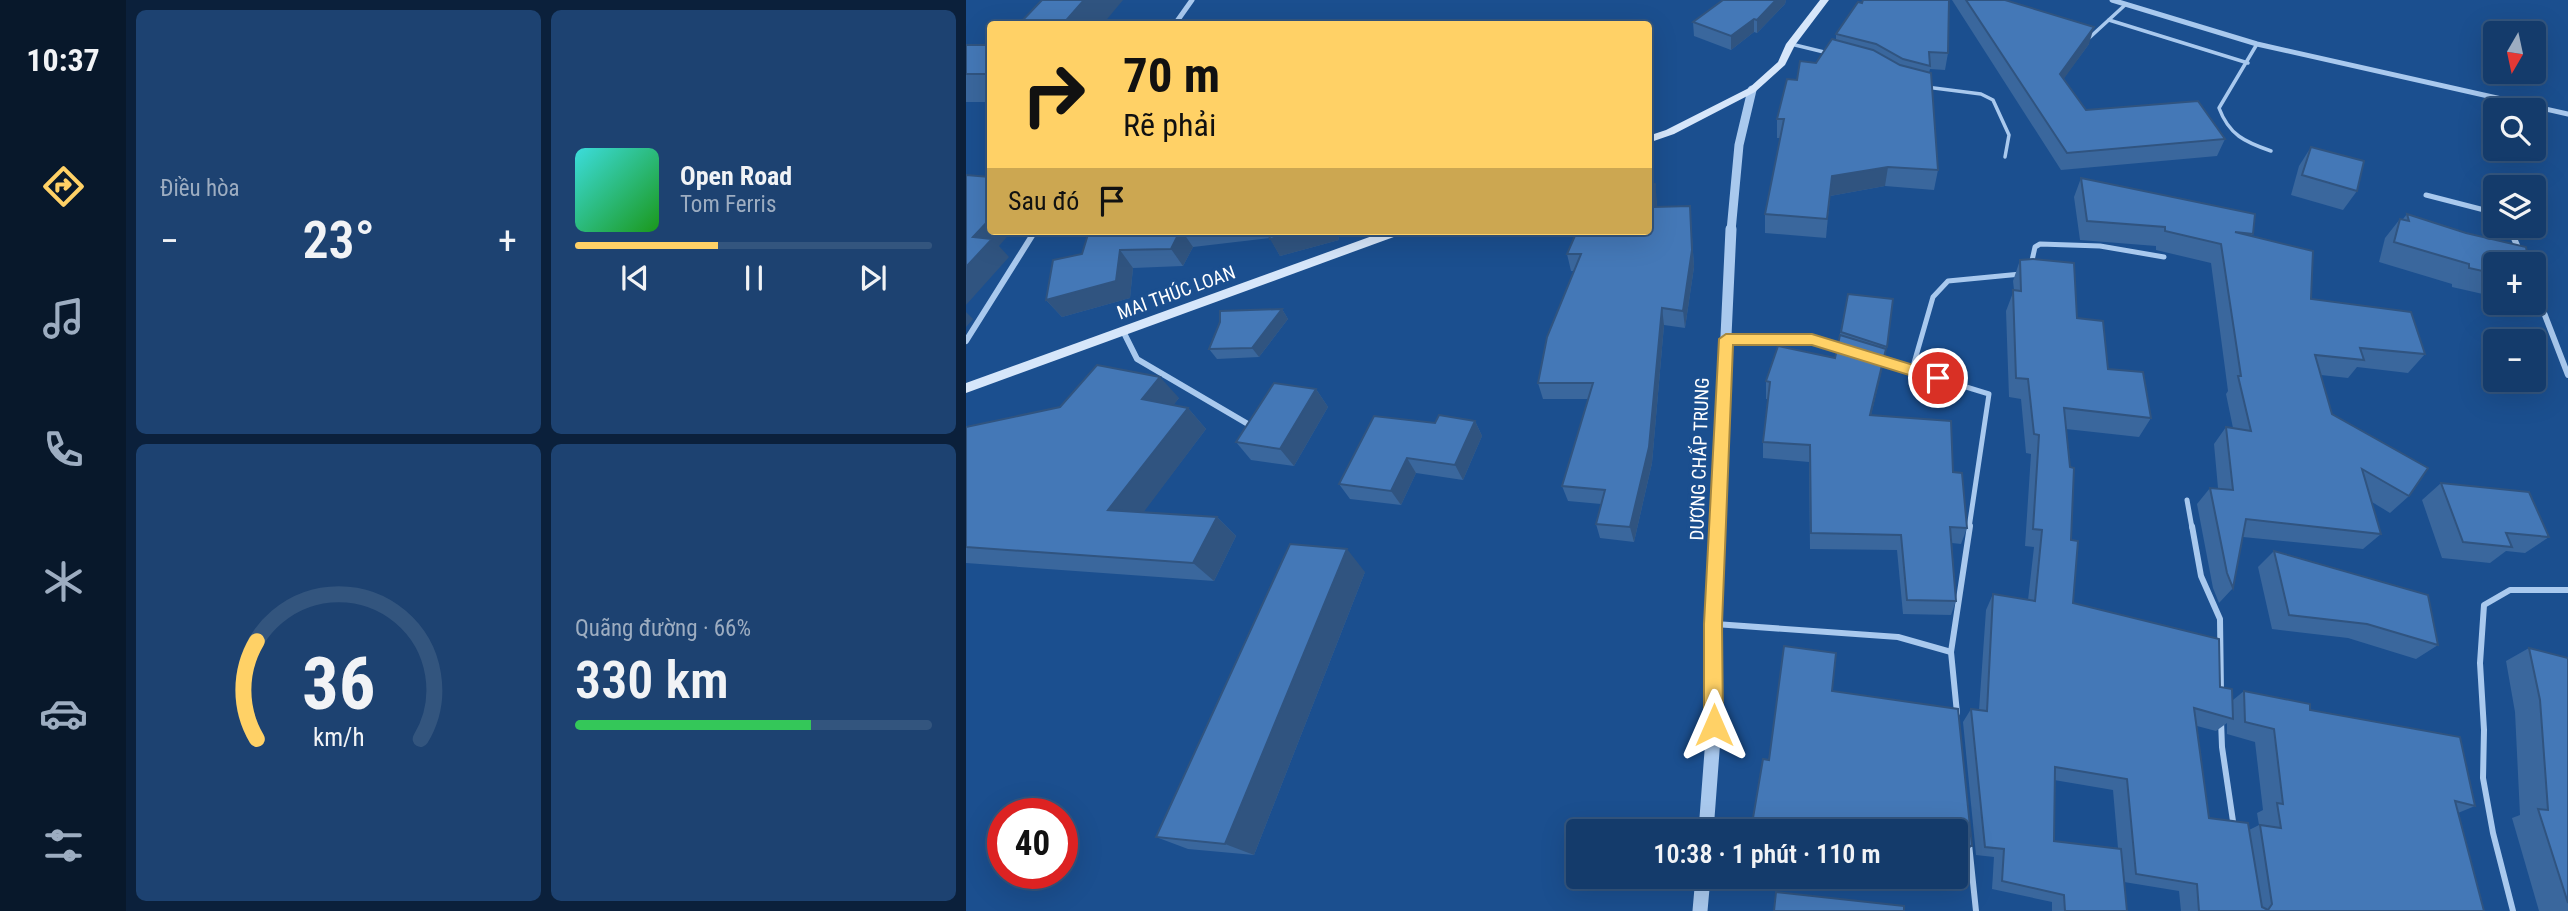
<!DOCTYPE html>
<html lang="vi">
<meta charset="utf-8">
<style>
body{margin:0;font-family:"Roboto Condensed",sans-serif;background:#1d4271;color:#f1f3f6;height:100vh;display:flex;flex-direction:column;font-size:26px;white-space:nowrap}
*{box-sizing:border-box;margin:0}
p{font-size:23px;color:#9dadc1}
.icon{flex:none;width:38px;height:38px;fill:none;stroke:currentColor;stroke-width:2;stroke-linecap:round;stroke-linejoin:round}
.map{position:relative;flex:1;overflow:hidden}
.details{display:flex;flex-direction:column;gap:10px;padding:10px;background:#0b203b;width:840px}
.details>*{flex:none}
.banner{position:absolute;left:21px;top:21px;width:665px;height:214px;border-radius:7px;box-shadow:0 7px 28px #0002,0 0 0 2px #33557e;background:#ffd166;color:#111;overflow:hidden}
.needle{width:46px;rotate:189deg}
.controls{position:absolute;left:1517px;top:21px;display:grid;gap:14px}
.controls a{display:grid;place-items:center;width:63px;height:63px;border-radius:7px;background:#143b6b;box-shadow:0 7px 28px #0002,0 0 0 2px #33557e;font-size:35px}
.speed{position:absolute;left:21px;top:798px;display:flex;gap:14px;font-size:35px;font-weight:700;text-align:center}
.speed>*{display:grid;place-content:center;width:91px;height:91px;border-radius:50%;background:#143b6b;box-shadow:0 7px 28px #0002,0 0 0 2px #33557e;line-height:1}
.speed .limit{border:10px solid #d22;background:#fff;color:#111}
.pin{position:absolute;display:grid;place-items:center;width:60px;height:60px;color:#fff;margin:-30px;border:4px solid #fff;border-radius:50%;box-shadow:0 2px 7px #0007}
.me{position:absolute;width:77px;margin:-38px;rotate:0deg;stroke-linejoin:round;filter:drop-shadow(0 0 5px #0008)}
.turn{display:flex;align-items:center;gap:24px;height:147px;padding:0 21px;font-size:32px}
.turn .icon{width:91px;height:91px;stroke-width:2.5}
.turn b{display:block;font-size:49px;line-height:60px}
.then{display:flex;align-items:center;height:66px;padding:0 21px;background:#0003;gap:14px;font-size:26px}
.big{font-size:52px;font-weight:600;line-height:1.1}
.details .tile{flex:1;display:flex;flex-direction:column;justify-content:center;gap:10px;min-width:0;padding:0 24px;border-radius:10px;background:#1d4271}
.details .dial{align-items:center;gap:0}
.dial svg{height:182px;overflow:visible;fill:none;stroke:#33557e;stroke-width:7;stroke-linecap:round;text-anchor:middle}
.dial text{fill:#f1f3f6;stroke:none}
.song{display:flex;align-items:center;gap:21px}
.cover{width:84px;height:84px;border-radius:10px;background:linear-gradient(135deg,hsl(180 70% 55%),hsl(120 70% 35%))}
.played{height:7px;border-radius:4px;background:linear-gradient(90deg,#ffd166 40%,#33557e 40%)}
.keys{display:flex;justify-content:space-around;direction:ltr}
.heat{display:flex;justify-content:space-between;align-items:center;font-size:38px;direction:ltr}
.charge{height:10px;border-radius:5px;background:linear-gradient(90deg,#34c759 66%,#33557e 0)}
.details .tiles{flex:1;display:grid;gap:10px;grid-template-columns:repeat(2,1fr)}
.trip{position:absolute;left:600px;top:819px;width:402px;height:70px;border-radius:7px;background:#143b6b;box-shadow:0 7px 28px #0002,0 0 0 2px #33557e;font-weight:600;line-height:70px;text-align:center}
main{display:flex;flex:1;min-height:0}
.menu{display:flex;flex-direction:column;width:126px;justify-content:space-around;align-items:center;background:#08182b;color:#9dadc1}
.menu .icon{width:49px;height:49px}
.menu .on{color:#ffd166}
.menu b{font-size:32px;color:#f1f3f6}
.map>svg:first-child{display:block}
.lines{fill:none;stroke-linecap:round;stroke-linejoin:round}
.service-far2{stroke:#a9c9ee;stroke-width:3.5}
.service-far1{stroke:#a9c9ee;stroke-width:5}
.service{stroke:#a9c9ee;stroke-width:6}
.minor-far1{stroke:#a9c9ee;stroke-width:5}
.minor{stroke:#a9c9ee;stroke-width:6}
.tertiary-far2{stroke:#a9c9ee;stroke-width:9}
.tertiary-far1{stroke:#a9c9ee;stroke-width:11}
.tertiary{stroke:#a9c9ee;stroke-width:15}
.secondary{fill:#d6e6fa;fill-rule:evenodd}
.wall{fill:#3a679d;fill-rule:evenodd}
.shaded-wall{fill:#305480}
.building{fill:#4478b7;stroke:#305480;stroke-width:2}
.route{fill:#ffd166;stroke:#a68842;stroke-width:2}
.labels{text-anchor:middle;stroke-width:7;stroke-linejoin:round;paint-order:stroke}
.street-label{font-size:19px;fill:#fff;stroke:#1b4f8f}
</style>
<main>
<nav class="menu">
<b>10:37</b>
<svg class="icon on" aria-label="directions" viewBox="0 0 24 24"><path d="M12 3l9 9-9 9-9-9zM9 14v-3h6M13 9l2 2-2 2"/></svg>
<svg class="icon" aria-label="music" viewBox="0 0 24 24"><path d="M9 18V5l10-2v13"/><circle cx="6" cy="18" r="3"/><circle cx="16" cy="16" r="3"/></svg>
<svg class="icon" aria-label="phone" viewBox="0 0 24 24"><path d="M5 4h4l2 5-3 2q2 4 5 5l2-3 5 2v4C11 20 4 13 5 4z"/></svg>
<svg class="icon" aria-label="climate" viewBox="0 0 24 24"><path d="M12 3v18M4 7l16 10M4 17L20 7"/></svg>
<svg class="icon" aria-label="car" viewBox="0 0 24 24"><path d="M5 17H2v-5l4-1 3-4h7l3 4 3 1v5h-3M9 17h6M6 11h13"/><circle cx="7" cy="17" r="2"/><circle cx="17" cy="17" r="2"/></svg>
<svg class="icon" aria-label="filters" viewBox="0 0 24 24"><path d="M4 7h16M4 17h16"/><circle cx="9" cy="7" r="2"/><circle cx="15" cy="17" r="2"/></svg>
</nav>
<section class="details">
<div class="tiles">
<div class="tile"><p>Điều hòa</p>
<div class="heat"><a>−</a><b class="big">23°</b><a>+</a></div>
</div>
<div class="tile">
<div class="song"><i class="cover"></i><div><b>Open Road</b><p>Tom Ferris</p></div></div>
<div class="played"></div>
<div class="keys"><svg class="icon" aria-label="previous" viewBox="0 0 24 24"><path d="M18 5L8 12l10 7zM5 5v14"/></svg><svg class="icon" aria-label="pause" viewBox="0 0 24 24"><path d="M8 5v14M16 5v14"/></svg><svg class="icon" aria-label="next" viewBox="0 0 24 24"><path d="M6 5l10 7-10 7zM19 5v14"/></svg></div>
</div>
<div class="tile dial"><svg viewBox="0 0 100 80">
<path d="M14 69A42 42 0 1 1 86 69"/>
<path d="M14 69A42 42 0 0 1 14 26" stroke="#ffd166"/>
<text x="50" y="56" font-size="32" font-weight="700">36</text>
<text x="50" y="72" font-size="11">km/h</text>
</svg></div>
<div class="tile"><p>Quãng đường · 66%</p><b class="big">330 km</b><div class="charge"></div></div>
</div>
</section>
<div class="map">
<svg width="1602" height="911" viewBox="0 0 1602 911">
<rect width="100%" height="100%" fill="#1b4f8f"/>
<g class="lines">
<g class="service-far2">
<polyline points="1143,20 1282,63"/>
<polyline points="1122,39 1159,5"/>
<polyline points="825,44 862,53"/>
<path d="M1291,44L1253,108C1263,135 1279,142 1305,151"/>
<polyline points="960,87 1015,94 1027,100 1043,135 1039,157"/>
</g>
<g class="service-far1">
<polyline points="1065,265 1069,247 1074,244 1134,246 1198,257"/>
<polyline points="761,339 846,339 876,348"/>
<polyline points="912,360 1023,394 1003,528"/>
<polyline points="946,370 967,297 982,281 1055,274"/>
<polyline points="1221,500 1226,528"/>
</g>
<g class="service">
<polyline points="1226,526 1235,576 1254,619 1255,693"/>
<polyline points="749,624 932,637 985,652"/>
<polyline points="991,713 985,652 1004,526"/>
<polyline points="1255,720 1256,747 1268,828"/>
<polyline points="1003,844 1010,911"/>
<polyline points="1547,911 1527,833 1517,778 1518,730 1514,663 1518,605 1544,590 1602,590"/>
</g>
<g class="minor-far1">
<polyline points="1146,0 1291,44 1602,114"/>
<polyline points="209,24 226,0"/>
<polyline points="1460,195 1530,213"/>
<polyline points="1543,226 1545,231"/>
</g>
<g class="minor">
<polyline points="1544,229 1559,264"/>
<polyline points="1568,287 1602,375"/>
<polyline points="157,331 171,359 287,427"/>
<polyline points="0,341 69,231"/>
</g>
<polyline class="tertiary-far2" points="765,231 773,145 786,90"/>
<polyline class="tertiary-far1" points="751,528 765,229"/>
<g class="tertiary">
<polyline points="740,831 748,725 747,624 752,526"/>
<polyline points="734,911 737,877"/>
</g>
<g class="secondary">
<polygon points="854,0 863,0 829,45 819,65 789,92 708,134 682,143 682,136 700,130 783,88 812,62 820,44"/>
<polygon points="420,231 438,231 436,234 0,393 0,383"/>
</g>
</g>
<g class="wall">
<polygon points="810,0 820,0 819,4 791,33 788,32 765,50 728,36 727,22"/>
<polygon points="986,0 1039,0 1123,44 1097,79 1120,110 1259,139 1251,156 1095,170"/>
<polygon points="896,3 982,53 979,70 964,69 963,73 972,170 968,190 919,186 864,196 860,238 799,233 799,214 815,138 811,138 811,119 831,80 850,63 870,40 870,34"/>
<rect x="0" y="45" width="24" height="57"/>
<polygon points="1345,147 1391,191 1377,210 1325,195 1333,166"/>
<polygon points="1115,178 1287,234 1285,236 1345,299 1459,354 1442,373 1391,367 1382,378 1355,375 1366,414 1443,496 1424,513 1406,502 1415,534 1397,549 1277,537 1267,588 1253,603 1247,588 1231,504 1244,488 1252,488 1248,444 1260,427 1267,428 1260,394 1262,391 1245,263 1190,250 1190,246 1114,240 1108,197"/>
<polygon points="691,201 691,207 724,206 728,267 719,328 698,325 686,463 668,542 634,538 630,524 635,504 602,501 596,486 622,399 577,399 572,383 608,271 605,271 601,254"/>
<polygon points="1441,214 1530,264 1530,297 1486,287 1486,284 1413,262 1419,238 1434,219 1437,219"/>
<polygon points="123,231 371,231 373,240 314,256 304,238 227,247 217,266 167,268 164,298 96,317 80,300 116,254"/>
<path d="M1054,260L1111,318L1142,369L1185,418L1173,437L1100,429L1105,540L1107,603L1254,687L1267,700L1278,691L1344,710L1509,806L1492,813L1518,911H1215L1213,891L1158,882L1161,911H1086V902L1026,889L1028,857L1010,855L997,722L1005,709L1013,710L1020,610L1027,594L1062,600L1068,547L1059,546L1065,454L1060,453L1055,399L1043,397L1040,311L1048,290L1047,281ZM1261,723V734L1289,742L1297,810L1291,813L1293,825L1283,830L1243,818L1231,726L1250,731ZM1088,780L1147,790L1152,848L1088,841Z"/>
<polygon points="882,294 927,299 919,356 905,415 987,472 1001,528 995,544 986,543 990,601 985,615 937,614 931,550 844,549 843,462 797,458 797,442 802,399 800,399 800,381 869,358"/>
<polygon points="316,309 322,319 293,357 251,359 243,349"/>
<polygon points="350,389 362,407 328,466 285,460 270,442"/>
<polygon points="213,398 207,405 222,408 240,429 177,512 251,517 270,536 248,581 0,563 0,427"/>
<polygon points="509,421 516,436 497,480 450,473 435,505 384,499 373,484 469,423"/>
<polygon points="1475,483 1583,537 1559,553 1540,551 1524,563 1476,558 1456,500"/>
<polygon points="1308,551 1472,645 1450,659 1382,638 1306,629 1292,567"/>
<polygon points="399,572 288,855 222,849 190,837"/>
<polygon points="1563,648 1602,658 1602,911 1573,911 1546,818 1554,815 1549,712 1540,661"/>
<polygon points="866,691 1006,846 999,854 990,853 990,831 812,831 788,827 787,818 803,760"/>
</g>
<g class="shaded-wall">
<polygon points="118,0 157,0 137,24 97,24"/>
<polygon points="810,0 820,0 819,4 791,33 791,20"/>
<polygon points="788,19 788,32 765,50 765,36"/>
<polygon points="1128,27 1123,44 1089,91 1094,74"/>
<polygon points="922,167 919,186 864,196 860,238 866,176"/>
<polygon points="689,184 691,201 691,225 688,207"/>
<polygon points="724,206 728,267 719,328 717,311"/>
<polygon points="24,219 24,231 46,231 33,246 43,257 0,305 0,267 7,237"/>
<polygon points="214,231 216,231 227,247 217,266 205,249"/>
<polygon points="333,231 371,231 373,240 314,256 304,239"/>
<polygon points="154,250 167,268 164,298 96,317 80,300"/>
<polygon points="696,308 698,325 686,463 668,542 664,527"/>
<polygon points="316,309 322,319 293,357 286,348"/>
<polygon points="0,312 7,319 0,327"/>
<polygon points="920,349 917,367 901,432 904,415"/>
<polygon points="194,377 213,398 196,420 176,399"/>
<polygon points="350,389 362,407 328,466 314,449"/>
<polygon points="222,408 240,429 165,529 142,510"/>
<polygon points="509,421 516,436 497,480 489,465"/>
<polygon points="441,458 450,473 435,505 425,491"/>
<polygon points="251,517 270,536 248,581 227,563"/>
<polygon points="381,549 399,572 288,855 259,844"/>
</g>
<g class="building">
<polygon points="76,0 118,0 97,24 53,24"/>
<polygon points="757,0 810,0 791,20 788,19 765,36 727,22"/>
<polygon points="897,0 983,0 982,53 963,52 964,66 937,59 910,44 870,34 892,2 896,3"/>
<polygon points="1000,0 1039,0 1128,27 1094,74 1120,110 1232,101 1259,139 1101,153"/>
<polygon points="866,39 907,50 934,65 965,73 972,170 922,167 866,176 861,219 799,214 818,119 811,119 821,79 831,80 834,61 850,63"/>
<rect x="0" y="45" width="24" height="29"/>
<polygon points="1345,147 1398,161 1391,191 1336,175"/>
<polygon points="0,175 24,177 24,219 7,237 26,239 0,267"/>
<polygon points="1115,178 1289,214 1287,234 1269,232 1347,251 1345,299 1445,312 1459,354 1394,348 1398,360 1349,355 1366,414 1462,468 1443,496 1396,469 1415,534 1280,519 1267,588 1261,573 1244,488 1267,490 1260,427 1285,431 1272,376 1275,376 1255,244 1199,231 1199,227 1121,221"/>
<polygon points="682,183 689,184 688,207 724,206 726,250 717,311 696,308 683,447 664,527 630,524 639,490 596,486 627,383 572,383 581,337 615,254 601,254 611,231 682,231"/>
<polygon points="1441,214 1500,233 1560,247 1563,264 1530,264 1530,274 1503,268 1503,264 1428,242 1434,219 1443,221"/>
<polygon points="123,231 214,231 205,249 154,250 150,281 80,300 87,260 116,254"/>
<polygon points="302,231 333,231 304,239"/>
<polygon points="1067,259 1108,263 1111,318 1137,321 1142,369 1177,372 1185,418 1098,408 1104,467 1108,468 1105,540 1112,541 1107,603 1253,639 1254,687 1266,689 1267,719 1228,708 1243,818 1282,823 1296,907 1302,910 1306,904 1294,825 1315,828 1311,803 1317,804 1308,729 1279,722 1278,691 1344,704 1344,710 1494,737 1509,806 1489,801 1518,911 1233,911 1231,884 1170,874 1161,779 1089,767 1088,841 1155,849 1161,911 1099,911 1098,895 1036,881 1038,849 1019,847 1005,709 1021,711 1027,594 1069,601 1076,530 1067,529 1073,435 1068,434 1062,379 1050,378 1047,290 1055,291 1054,260"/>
<polygon points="882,294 927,299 921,347 875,332"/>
<polygon points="316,309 286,348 243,349 254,322 254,311"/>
<polygon points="874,335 920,349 904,415 985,421 987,472 996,473 1001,528 984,527 990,601 941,600 935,535 845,533 844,445 797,442 804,382 800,381 812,346 869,358"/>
<polygon points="131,365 194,377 176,399 222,408 142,510 251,517 227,563 0,547 0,427 94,407"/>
<polygon points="308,383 350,389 314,449 270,442"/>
<polygon points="473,415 509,421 489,465 441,458 425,491 373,484 408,416 469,423"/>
<polygon points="1475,483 1563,492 1583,537 1540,533 1546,547 1497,542"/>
<polygon points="324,544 381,549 259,844 190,837"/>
<polygon points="1308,551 1462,595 1472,645 1401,624 1323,615"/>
<polygon points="818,646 870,653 866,691 992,709 1006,846 990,845 990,831 859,831 787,818 797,759 803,760"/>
<polygon points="1563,648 1602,658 1602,903 1572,809 1582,810 1574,700"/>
<polygon points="810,892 938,906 938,911 808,911"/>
</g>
<polygon class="route" points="760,334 846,334 977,374 979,378 972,384 846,345 767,345 756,624 757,725 755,732 748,735 741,732 738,725 738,624 753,339"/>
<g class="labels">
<g class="street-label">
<text transform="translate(210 292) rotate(-20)" y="7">MAI THÚC LOAN</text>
<text transform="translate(733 459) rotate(-88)" y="7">DƯƠNG CHẤP TRUNG</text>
</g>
</g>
</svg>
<div class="controls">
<a><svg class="needle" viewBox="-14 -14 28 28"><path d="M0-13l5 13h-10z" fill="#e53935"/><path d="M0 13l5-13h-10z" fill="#9dadc1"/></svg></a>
<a><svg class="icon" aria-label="search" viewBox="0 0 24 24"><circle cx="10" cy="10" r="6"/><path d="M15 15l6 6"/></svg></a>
<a><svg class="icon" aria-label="layers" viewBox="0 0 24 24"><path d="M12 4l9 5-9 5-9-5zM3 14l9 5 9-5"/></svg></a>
<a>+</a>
<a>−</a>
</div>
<div class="speed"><div class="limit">40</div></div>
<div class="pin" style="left:972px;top:378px;background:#d93025"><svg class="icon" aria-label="arrive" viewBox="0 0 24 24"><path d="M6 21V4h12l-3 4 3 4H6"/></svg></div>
<svg class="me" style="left:748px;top:725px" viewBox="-20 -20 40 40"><path d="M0-17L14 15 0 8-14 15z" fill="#ffd166" stroke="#fff" stroke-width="4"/></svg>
<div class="trip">10:38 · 1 phút · 110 m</div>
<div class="banner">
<div class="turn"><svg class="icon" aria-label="right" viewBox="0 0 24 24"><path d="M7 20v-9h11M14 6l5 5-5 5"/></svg><div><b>70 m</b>Rẽ phải</div></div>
<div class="then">Sau đó<svg class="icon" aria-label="arrive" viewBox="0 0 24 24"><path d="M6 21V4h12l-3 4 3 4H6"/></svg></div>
</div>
</div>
</main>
